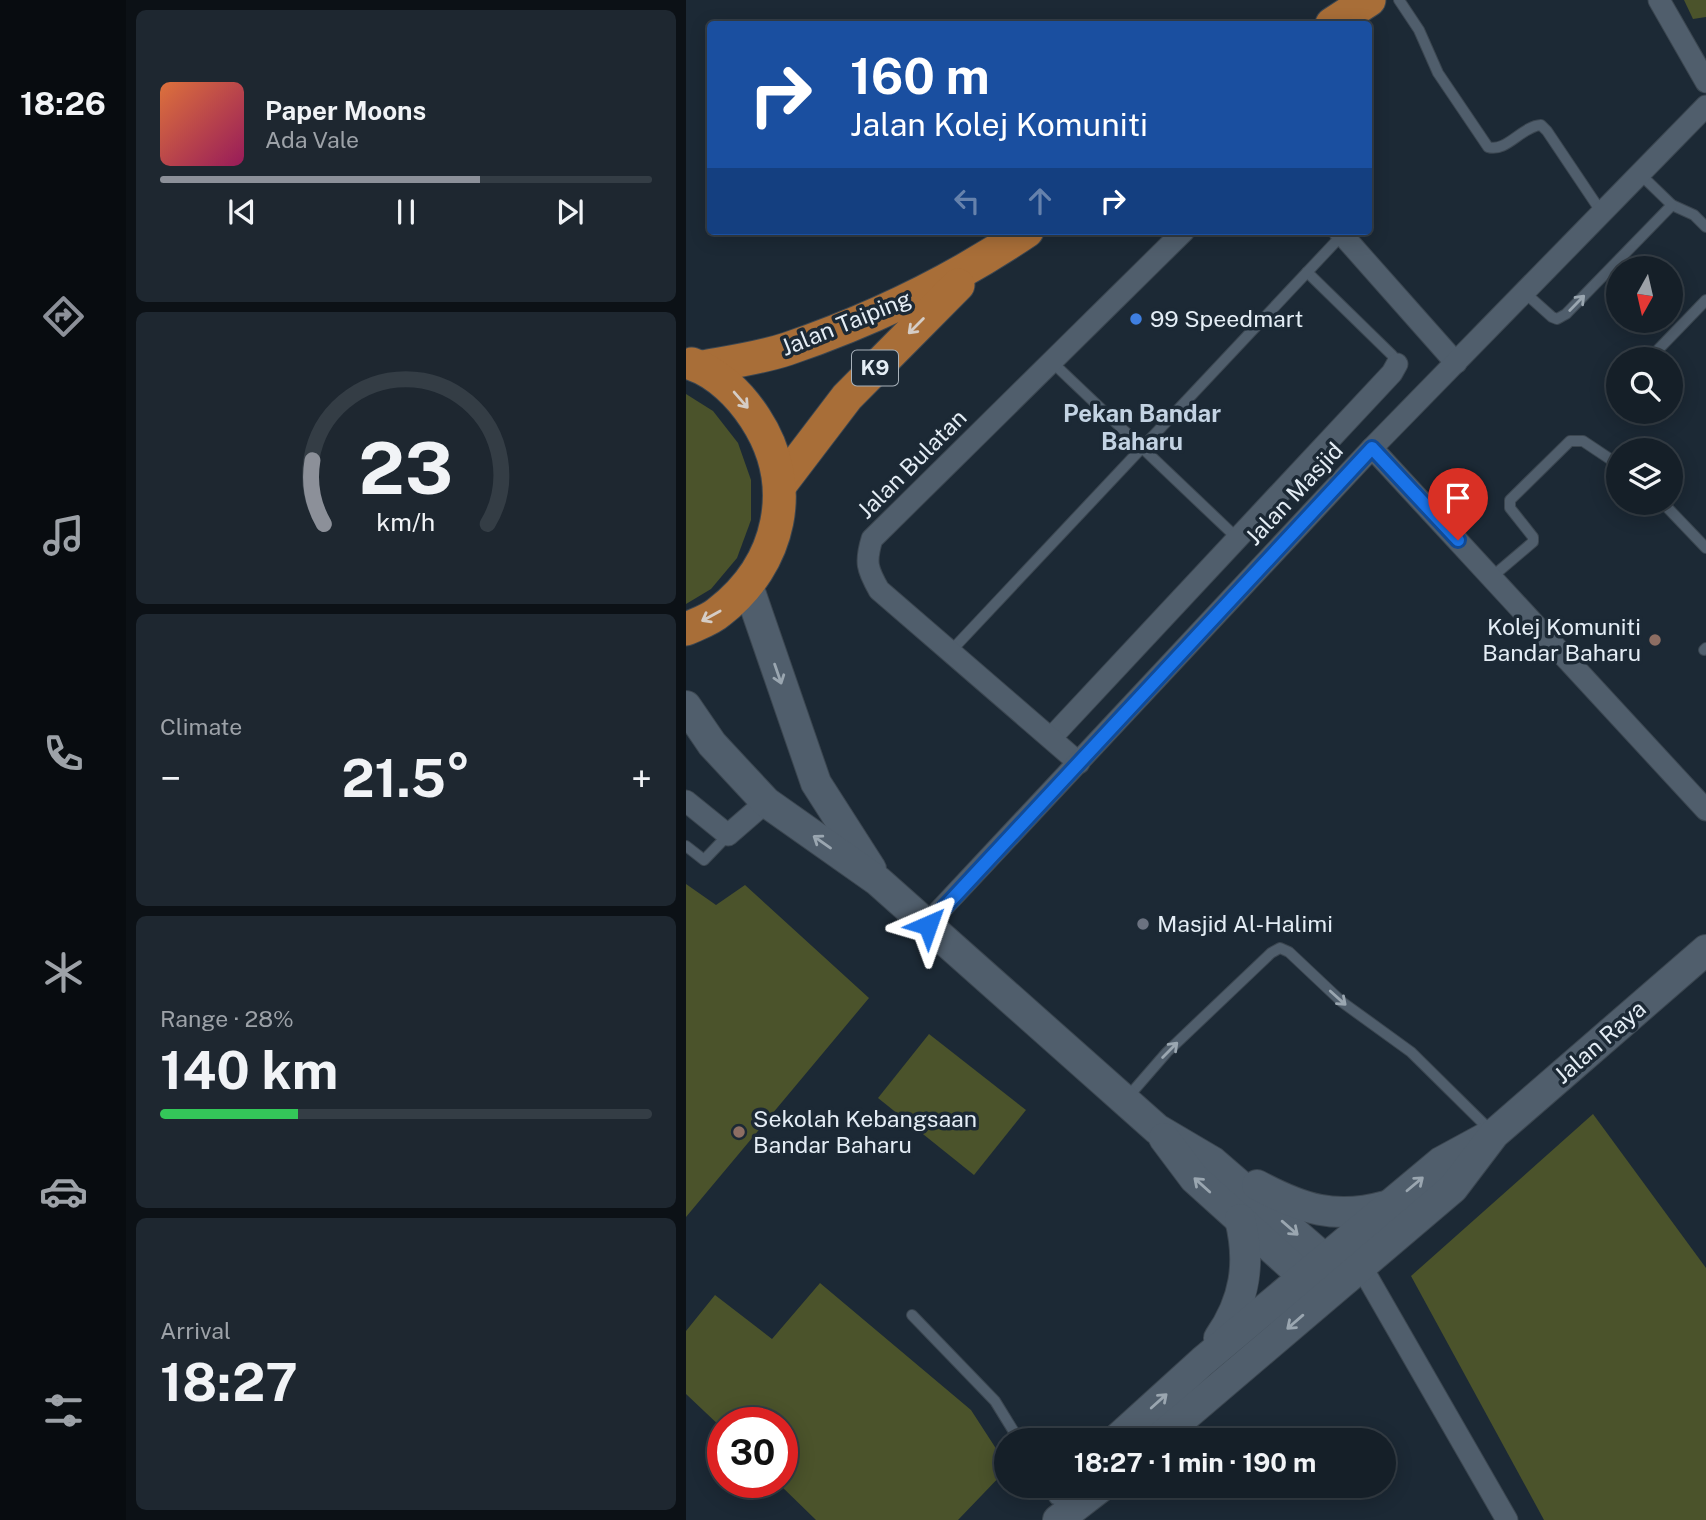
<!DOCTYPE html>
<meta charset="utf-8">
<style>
body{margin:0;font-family:"Public Sans",sans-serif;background:#1e2730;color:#f1f3f6;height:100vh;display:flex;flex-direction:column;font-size:26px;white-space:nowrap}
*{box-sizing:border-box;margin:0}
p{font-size:23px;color:#9da2a8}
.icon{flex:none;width:38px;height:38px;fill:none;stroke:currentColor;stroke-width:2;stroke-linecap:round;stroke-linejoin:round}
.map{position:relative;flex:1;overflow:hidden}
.details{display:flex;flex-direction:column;gap:10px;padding:10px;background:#0c1116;width:560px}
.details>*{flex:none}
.guide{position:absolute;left:21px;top:21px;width:665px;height:214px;border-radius:7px;box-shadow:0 4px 18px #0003,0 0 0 2px #343d45;background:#1a4fa0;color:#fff;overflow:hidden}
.needle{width:46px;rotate:188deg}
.fabs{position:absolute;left:920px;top:256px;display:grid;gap:14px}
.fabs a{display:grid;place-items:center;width:77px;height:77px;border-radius:50%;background:#151f28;box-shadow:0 4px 18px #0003,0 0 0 2px #343d45;font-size:35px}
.speed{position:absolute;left:21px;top:1407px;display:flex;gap:14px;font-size:35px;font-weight:700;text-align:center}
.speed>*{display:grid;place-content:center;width:91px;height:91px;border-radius:50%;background:#151f28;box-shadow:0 4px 18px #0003,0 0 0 2px #343d45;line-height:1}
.speed .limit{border:10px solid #d22;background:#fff;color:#111}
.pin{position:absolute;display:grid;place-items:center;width:60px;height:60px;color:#fff;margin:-72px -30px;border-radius:50% 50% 50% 0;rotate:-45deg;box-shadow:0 0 7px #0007}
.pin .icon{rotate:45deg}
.me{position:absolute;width:77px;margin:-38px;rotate:43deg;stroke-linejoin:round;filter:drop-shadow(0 0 5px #0008)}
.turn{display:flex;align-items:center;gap:24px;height:147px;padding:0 28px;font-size:32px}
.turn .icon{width:91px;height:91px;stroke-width:2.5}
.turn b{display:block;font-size:49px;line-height:60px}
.lanes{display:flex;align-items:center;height:66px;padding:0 28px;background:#0003;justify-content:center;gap:35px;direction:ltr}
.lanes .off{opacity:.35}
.big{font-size:52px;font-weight:700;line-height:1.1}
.details .card{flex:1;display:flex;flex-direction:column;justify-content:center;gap:10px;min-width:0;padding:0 24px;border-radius:10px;background:#1e2730}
.details .dial{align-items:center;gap:0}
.dial svg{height:182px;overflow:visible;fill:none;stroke:#343d45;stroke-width:7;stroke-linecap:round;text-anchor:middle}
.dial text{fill:#f1f3f6;stroke:none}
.song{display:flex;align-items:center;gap:21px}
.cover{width:84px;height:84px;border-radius:10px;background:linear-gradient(135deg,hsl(20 70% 55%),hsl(330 70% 35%))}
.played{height:7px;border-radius:4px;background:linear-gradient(90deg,#8c9099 65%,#343d45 65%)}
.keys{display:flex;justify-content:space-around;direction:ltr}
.heat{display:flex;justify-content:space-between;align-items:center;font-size:38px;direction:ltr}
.charge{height:10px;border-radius:5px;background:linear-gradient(90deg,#34c759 28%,#343d45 0)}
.trip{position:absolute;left:308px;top:1428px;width:402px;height:70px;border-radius:35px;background:#151f28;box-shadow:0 4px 18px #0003,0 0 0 2px #343d45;font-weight:700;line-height:70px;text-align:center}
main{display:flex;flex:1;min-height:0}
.dock{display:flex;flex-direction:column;width:126px;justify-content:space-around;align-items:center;background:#080c10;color:#9da2a8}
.dock .icon{width:49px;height:49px}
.dock .on{color:#8c9099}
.dock b{font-size:32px;color:#f1f3f6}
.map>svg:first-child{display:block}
.green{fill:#4b532b}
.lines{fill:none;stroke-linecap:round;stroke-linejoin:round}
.lane-casing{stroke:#3b4650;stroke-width:12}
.street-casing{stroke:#3b4650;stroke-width:23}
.secondary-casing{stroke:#3b4650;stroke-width:32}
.primary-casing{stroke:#3b4650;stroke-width:35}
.lane{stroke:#505e6c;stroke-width:10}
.street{stroke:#505e6c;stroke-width:21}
.secondary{stroke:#505e6c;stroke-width:30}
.primary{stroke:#a86e38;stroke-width:33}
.oneway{stroke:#9aa6b0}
.oneway2{stroke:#d5cdc6}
.route-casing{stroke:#114b97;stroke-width:18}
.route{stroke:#1a73e8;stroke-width:12}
.shop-dot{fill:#3f7fe0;stroke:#1c2935;stroke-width:2.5}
.education-dot{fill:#8d6e63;stroke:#1c2935;stroke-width:2.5}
.worship-dot{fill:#6b7280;stroke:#1c2935;stroke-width:2.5}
.labels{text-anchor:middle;stroke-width:7;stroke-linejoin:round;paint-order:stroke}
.shield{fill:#1c2935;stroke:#a8b2bb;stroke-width:2}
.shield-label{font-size:21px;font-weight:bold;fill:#e4edf5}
.poi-label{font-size:23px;fill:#e4edf5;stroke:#1c2935;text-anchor:start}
.street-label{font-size:23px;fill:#e4edf5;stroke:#1c2935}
.neighbourhood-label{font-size:24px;font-weight:bold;fill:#c3d3e3;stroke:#1c2935}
</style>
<main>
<nav class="dock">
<b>18:26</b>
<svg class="icon on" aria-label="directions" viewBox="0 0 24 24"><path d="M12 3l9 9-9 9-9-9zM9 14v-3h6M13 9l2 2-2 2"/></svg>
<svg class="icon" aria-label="music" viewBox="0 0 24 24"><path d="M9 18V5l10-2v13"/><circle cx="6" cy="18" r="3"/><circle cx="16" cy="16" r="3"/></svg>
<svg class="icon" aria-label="phone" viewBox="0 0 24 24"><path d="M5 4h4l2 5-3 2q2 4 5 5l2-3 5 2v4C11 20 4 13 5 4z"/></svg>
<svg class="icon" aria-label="climate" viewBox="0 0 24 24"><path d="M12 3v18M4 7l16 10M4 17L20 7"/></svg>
<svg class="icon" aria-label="car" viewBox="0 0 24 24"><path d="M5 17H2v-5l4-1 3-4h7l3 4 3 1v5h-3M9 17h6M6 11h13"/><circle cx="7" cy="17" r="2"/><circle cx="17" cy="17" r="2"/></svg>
<svg class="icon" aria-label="filters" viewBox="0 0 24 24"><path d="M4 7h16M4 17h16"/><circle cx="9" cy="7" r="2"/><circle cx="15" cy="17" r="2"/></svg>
</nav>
<section class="details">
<div class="card">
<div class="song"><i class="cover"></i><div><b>Paper Moons</b><p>Ada Vale</p></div></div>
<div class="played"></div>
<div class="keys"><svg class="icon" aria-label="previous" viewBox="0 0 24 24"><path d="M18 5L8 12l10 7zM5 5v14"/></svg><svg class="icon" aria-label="pause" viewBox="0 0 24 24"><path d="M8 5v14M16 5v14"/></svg><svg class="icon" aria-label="next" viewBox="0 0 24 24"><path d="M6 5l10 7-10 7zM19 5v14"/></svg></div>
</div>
<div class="card dial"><svg viewBox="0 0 100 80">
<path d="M14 69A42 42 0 1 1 86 69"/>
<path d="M14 69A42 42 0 0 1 9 41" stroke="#8c9099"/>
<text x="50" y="56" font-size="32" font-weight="700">23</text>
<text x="50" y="72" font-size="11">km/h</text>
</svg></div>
<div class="card"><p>Climate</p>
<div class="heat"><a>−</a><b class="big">21.5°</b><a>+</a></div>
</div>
<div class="card"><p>Range · 28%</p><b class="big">140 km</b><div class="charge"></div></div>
<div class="card"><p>Arrival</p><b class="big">18:27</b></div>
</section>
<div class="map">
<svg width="1020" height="1520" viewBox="0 0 1020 1520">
<rect width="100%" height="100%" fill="#1c2935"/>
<g class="green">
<polygon points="998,0 1020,0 1020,17 1007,19"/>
<polygon points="0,394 27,411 52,443 65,480 65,520 51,558 25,589 0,604"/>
<polygon points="0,884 30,905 59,885 183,998 0,1217"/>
<polygon points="243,1034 340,1110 288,1175 192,1098"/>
<polygon points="907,1114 1020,1268 1020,1520 858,1520 725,1276"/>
<polygon points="134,1283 285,1410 320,1464 320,1470 272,1520 130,1520 91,1482 96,1482 96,1423 37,1423 37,1429 0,1394 0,1331 29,1295 86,1339"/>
</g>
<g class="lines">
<defs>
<g id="lane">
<path d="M713,0L733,30L752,73L802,147C820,153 836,126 855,125L861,131L916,213"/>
<polyline points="986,205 1008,215 1020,227"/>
<polyline points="621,272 706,355 711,364"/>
<polyline points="838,292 866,317 871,319 880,314 986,205 954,174"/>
<polyline points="963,359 1020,300"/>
<polyline points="366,362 552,539"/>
<polyline points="927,396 933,390"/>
<polyline points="976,502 1020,548"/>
<polyline points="807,576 847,542 847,537 824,508 824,500 884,441 897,441 933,465"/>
<polyline points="1018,650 1020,648"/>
<polyline points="264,652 656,235"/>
<polyline points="0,846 18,860 42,835"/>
<polyline points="441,1098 481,1052 585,953 594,948 603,952 656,1002 725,1052 807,1133"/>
<polyline points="226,1315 309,1401 333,1440"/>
<polyline points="361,1486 369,1499"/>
</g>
<g id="street">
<polyline points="973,0 1020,82"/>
<polyline points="653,231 770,363"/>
<polyline points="686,448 1020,810"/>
<polyline points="365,738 706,373 711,364"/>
<path d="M393,763L193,590C181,569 179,562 186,539L498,231"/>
<polyline points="0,801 42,835 80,802"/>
<polyline points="241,924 686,448 1020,106"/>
<polyline points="675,1266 821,1520"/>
</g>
<g id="secondary">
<polyline points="62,586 130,783 185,869"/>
<polyline points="0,706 26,744 80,802 192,881 471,1129 527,1162 661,1278"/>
<polyline points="478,1138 508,1178 631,1289"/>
<path d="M571,1185C616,1209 649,1220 700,1206"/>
<path d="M533,1338C559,1301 565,1263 554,1219"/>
<polyline points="430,1440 517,1361 755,1162 801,1137"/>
<polyline points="471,1440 767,1188 808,1134 1020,950"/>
<polyline points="372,1520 416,1486"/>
</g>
<g id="primary">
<polyline points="646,24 683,0"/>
<path d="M17,367C45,362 74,358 101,349C186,320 267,281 341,231"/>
<polyline points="94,485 161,397 272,285"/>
<path d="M0,629C11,624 24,620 33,612C95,564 113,485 69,418C54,395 32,373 6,364"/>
</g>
</defs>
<use href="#lane" class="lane-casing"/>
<use href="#street" class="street-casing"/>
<use href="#secondary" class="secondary-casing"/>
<use href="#primary" class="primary-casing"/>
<use href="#lane" class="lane"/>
<use href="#street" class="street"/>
<use href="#secondary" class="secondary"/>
<use href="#primary" class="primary"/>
</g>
<defs><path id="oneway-shaft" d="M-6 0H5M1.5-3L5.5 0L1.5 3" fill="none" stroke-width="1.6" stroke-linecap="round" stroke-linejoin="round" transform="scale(1.75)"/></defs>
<g class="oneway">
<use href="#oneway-shaft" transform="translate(891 303) rotate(-46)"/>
<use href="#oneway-shaft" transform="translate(92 674) rotate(71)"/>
<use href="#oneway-shaft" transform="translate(136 842) rotate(-145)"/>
<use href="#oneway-shaft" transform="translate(652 998) rotate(42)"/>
<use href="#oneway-shaft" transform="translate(484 1050) rotate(-45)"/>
<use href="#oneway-shaft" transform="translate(729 1184) rotate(-40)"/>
<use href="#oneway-shaft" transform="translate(516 1185) rotate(-138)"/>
<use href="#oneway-shaft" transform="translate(604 1228) rotate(41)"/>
<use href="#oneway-shaft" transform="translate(609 1322) rotate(139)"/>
<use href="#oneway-shaft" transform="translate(473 1401) rotate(-42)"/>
</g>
<g class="oneway2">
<use href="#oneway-shaft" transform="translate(230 326) rotate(135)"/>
<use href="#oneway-shaft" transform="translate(55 400) rotate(49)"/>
<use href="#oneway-shaft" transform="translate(25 616) rotate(151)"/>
</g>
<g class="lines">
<defs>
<polyline id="route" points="242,925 686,448 772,540"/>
</defs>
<use href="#route" class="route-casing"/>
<use href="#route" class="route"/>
</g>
<circle class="shop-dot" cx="450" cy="319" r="7"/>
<g class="education-dot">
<circle cx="969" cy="640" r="7"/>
<circle cx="53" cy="1132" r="7"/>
</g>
<circle class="worship-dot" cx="457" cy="924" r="7"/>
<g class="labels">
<rect class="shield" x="166" y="350.5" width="46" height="35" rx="5"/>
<g class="shield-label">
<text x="189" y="375">K9</text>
</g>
<g class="poi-label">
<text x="464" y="327">99 Speedmart</text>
<text x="955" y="635" text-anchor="end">Kolej Komuniti<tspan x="955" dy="26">Bandar Baharu</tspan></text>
<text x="471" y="932">Masjid Al-Halimi</text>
<text x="67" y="1127">Sekolah Kebangsaan<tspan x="67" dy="26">Bandar Baharu</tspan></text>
</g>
<g class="street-label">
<text transform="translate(160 323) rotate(-22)" y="8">Jalan Taiping</text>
<text transform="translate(226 464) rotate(-45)" y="8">Jalan Bulatan</text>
<text transform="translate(608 494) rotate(-47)" y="8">Jalan Masjid</text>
<text transform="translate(914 1042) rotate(-41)" y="8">Jalan Raya</text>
</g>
<g class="neighbourhood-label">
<text x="456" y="422">Pekan Bandar<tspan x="456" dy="28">Baharu</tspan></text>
</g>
</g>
</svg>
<div class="fabs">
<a><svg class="needle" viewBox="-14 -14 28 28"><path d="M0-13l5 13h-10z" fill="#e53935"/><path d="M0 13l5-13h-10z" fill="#9da2a8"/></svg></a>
<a><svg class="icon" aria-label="search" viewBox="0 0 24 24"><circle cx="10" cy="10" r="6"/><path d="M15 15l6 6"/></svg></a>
<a><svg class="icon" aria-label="layers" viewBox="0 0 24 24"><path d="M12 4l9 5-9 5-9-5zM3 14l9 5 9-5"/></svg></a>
</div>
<div class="speed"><div class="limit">30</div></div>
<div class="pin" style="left:772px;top:540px;background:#d93025"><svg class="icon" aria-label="arrive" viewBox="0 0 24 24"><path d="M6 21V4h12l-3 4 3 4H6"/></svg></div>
<svg class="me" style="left:242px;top:925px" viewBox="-20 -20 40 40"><path d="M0-17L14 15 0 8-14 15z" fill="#1a73e8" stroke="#fff" stroke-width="4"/></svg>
<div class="trip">18:27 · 1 min · 190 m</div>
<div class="guide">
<div class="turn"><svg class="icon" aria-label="right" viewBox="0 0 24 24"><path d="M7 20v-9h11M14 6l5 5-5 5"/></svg><div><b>160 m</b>Jalan Kolej Komuniti</div></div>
<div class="lanes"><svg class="icon off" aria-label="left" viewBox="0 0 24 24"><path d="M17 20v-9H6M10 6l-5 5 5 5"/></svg><svg class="icon off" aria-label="ahead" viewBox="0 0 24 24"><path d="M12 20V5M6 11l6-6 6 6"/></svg><svg class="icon" aria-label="right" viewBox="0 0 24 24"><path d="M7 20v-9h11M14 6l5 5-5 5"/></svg></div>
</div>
</div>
</main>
